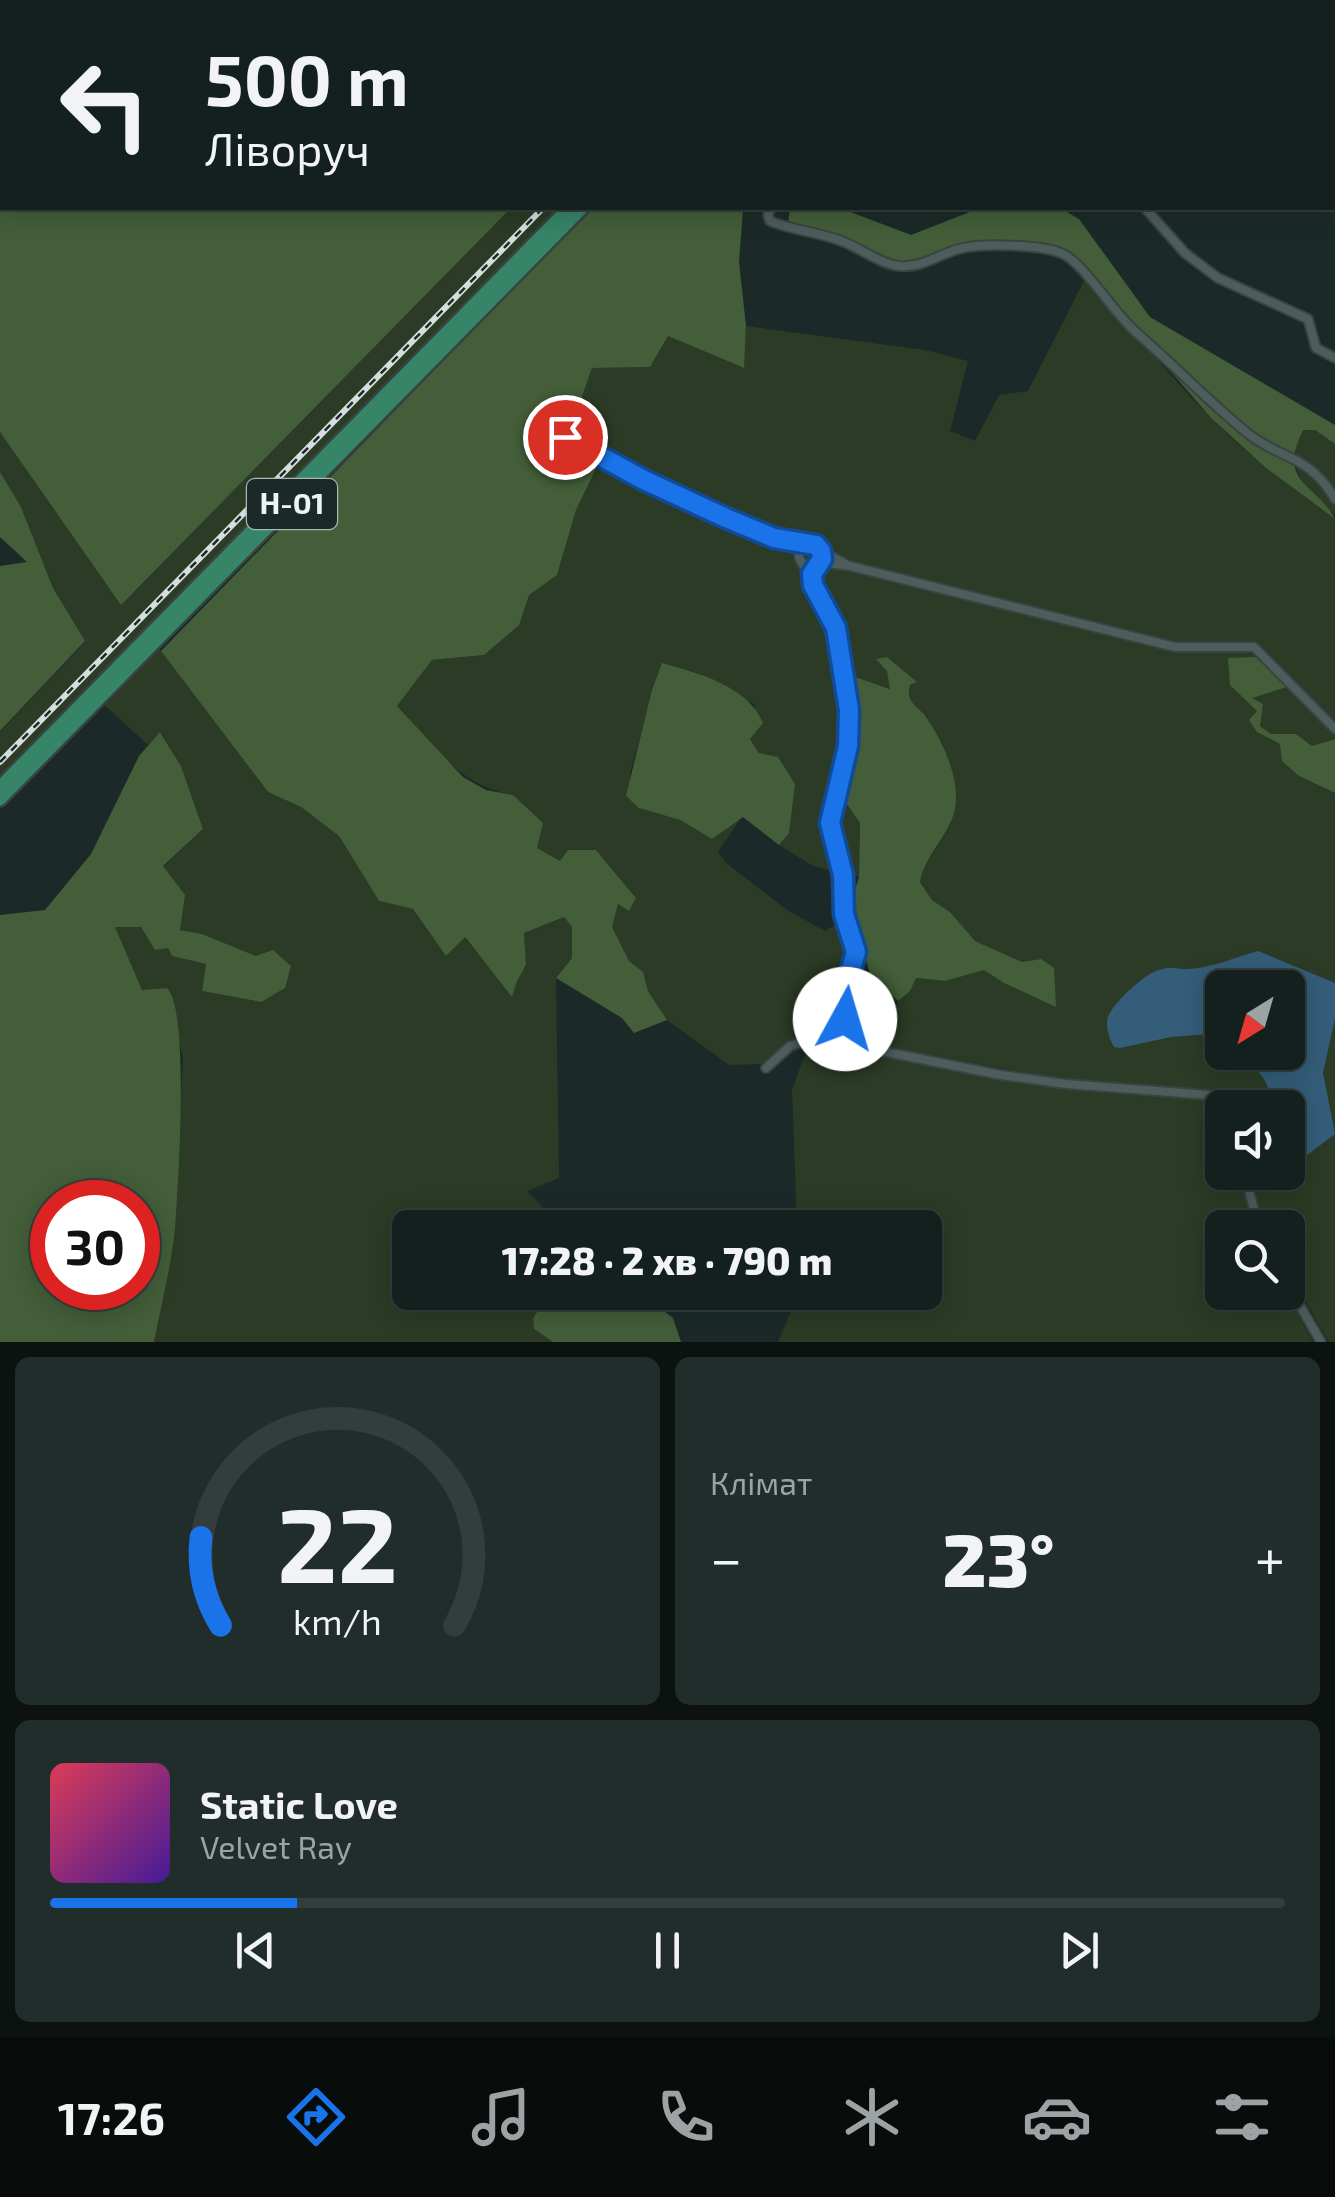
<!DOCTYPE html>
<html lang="uk">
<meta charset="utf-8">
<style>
body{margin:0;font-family:"Exo 2",sans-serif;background:#212d2b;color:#f1f3f6;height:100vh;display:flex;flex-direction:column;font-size:38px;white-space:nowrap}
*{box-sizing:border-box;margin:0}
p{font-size:32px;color:#9da3a4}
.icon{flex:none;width:55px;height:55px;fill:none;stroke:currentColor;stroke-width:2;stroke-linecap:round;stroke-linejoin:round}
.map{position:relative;height:1342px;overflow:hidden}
.side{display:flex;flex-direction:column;gap:15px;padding:15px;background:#0b1210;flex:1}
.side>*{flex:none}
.top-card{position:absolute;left:0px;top:0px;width:1335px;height:210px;box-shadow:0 5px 25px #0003,0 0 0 2px #333e3c;background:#14201e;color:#f1f3f6;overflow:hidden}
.needle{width:65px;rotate:217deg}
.controls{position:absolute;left:1205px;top:970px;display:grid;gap:20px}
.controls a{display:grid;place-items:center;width:100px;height:100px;border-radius:15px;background:#14201e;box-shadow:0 5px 25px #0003,0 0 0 2px #333e3c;font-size:50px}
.speed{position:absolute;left:30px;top:1180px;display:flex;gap:20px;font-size:50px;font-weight:700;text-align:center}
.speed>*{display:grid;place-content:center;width:130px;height:130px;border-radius:50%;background:#14201e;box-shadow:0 5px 25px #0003,0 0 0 2px #333e3c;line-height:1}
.speed .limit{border:15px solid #d22;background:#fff;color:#111}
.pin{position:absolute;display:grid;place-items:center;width:85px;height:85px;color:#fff;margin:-42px;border:5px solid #fff;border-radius:50%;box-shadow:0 2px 10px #0007}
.me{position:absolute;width:110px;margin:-55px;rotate:6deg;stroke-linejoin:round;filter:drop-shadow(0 0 8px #0008)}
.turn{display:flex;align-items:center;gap:35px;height:210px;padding:0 40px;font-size:45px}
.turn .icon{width:130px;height:130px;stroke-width:2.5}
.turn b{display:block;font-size:70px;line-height:85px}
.big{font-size:75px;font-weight:800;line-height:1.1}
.side .widget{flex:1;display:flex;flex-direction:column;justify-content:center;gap:15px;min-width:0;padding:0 35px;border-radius:15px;background:#212d2b}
.side .dial{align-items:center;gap:0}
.dial svg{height:260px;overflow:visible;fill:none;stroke:#333e3c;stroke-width:7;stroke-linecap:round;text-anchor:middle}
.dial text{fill:#f1f3f6;stroke:none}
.song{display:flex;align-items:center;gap:30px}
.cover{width:120px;height:120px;border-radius:15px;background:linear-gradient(135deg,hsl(350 70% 55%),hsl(260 70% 35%))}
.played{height:10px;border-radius:5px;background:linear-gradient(90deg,#1a73e8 20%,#333e3c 20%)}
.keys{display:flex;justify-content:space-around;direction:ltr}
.heat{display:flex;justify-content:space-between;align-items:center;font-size:55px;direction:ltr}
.side .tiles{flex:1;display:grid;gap:15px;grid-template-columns:1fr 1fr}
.widget:last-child{grid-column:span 2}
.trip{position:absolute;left:392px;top:1210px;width:550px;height:100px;border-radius:15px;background:#14201e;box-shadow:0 5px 25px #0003,0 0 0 2px #333e3c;font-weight:800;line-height:100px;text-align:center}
.tab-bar{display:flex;height:160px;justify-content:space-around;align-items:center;background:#080d0c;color:#9da3a4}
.tab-bar .icon{width:70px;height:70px}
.tab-bar .current{color:#1a73e8}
.tab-bar b{font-size:45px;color:#f1f3f6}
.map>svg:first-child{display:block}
.green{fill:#2b3b25;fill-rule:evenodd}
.forest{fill:#435e39;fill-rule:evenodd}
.water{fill:#345d79}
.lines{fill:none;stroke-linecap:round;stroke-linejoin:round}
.minor-casing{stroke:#374442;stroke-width:12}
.primary-casing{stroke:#374442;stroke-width:16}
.minor{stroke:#4d5d5b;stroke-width:8}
.primary{stroke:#378569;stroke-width:11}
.rail-casing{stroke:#d4dedc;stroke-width:6}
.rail{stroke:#1b2a28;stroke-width:2.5;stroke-dasharray:8;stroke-linecap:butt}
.route-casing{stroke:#114b97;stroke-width:25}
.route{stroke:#1a73e8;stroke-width:18}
.labels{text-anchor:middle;stroke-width:10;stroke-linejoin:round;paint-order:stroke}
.shield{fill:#1b2a28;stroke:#acb7b5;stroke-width:2.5}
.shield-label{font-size:30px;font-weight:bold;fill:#eaf4f2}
</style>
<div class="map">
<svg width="1335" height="1342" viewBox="0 0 1335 1342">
<rect width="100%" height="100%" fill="#1b2a28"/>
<g class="green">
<polygon points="511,208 568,208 51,733 0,776 0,732 85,642 53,588 21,507 0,472 0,432 121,604"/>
<path d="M1088,273C1126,322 1165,371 1209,416C1247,455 1292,487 1335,519V739L1312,746L1296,734H1271L1259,726L1263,704L1251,698L1287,686L1229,658L1257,712V731L1280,744L1299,776L1335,793V1342H1329L1288,1270V1228L1263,1227L1247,1173L1288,1172V1108L1232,1107L1229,1092L1076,1082L883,1046L898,1001L910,991L916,978L945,981L984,969L1004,983L1056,1006L1041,959L1022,962L974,941L950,912L932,900L920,881C925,858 942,844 951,822L923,712C912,705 908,698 910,685L916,683L887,671L891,689L853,677L860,744L849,761L844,800L860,823L859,877L813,866L779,845L789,833L759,753L750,738L755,705L691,671L662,664L630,773L639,808L680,820L712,839L742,816L718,852L725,862L787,910L825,931L841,922L848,966L838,988L842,1024L793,1041L766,1064L729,1065L667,1020L648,991L643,972L629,961L612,927L618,904L636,898L597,851L569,850L560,862L536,848L513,795C457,785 435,746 397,706L432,660L484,655L528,595L557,575L576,510L597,467L570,431L592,368L650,367L668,336L743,368L746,326L925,350L968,361L950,431L975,441L999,395L1028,391ZM1222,988H1288V1052H1222Z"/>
<path d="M1302,430H1315L1335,444V516C1306,487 1283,473 1302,430Z"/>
<polygon points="153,645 161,651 268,792 301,807 339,836 379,901 413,909 446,956 464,937 512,996 516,981 526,965 524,933 564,917 572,927 572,958 556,978 559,1178 527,1191 562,1227 410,1228 410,1292 550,1293 533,1318 534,1329 553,1342 154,1342 174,1230 183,1058 167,988 142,990 114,927 141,927 168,948 172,956 206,964 202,991 261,1002 256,956 202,934 180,930 163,867 203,829 181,766 161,732 148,745 99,700"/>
<polygon points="836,1038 850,1039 876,1053 1054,1088 1205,1100 1222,1111 1222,1172 1239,1173 1253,1227 1222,1228 1222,1292 1286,1293 1313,1342 778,1342 799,1293 925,1292 925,1228 797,1227 792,1089 808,1047"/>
</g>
<g class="forest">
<polygon points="0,0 715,0 2,2 2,208 511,208 121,605 0,432"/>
<polygon points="592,208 748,208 743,210 739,262 746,326 744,368 668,336 650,367 592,368 570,431 597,467 576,510 557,575 529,595 519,625 484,655 432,660 397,706 463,777 486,790 513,795 543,823 537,848 560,861 568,850 596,850 636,898 629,911 618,904 612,927 629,961 643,972 648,991 667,1020 634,1033 622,1018 556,978 572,958 572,927 564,917 524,933 526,965 517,981 512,997 465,937 446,956 413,909 379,901 339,836 301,807 268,792 161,651"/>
<path d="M790,208H840L911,235L980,208H1060L1079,219L1150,317L1335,425V444L1315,430H1303C1277,484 1315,482 1335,519L1265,467L1211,418L1066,250L967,243L913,262H893L857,244L788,223Z"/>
<polygon points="0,472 21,507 53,588 85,641 0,731 0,566 27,562 0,537"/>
<path d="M887,657L917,682L910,685C909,693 908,693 911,700C915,708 922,710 926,717C941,739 956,770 956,797C957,831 926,850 920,882L932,900L950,912L975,941L1022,962L1041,959L1054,968L1056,1007L1004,983L984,970L945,981L916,978L910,991L898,1001L870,974L850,906L859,877L860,823L844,800L849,761L860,744L852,676L890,689L887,671L876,659Z"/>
<polygon points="1258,657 1287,687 1252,698 1263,704 1260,726 1271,734 1296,734 1312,746 1335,739 1335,793 1299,776 1282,761 1280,744 1257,732 1249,720 1257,711 1230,685 1228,658"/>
<path d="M662,663C698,673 748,686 763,723L750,739L759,753L778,757L795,784L789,833L779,845L743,817L712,839L680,820L639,808L626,796L652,690Z"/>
<path d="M160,732L181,766L203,829L163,866L185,895L180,930L202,934L256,956L273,950L291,966L285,988L261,1002L202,991L206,964L172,956L168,948L155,950L141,927H115L142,990L167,988C190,1009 178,1190 175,1229C171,1267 161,1305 154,1342H0V915L45,910L91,854L139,756ZM52,1202H138V1288H52Z"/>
<polygon points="550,1293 640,1293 673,1318 681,1342 553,1342 534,1329 533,1318"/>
</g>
<path class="water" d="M1258,951L1335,983V1018L1323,1073L1335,1134L1303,1158L1288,1129V1108L1277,1107L1264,1079L1244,1053L1288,1052V988H1222V1033L1171,1037L1120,1048L1114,1047C1109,1038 1105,1026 1108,1017C1113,1003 1144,974 1159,970C1173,965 1177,970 1189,969C1211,968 1236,957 1258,951Z"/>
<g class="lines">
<defs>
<g id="minor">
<polyline points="1220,0 1221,2"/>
<polyline points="1320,0 1323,2"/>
<polyline points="969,2 971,0"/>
<polyline points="1107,2 1107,0"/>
<polyline points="1332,10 1335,12"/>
<path d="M771,208L768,215L770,221C794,231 820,232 844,242C861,249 881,264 899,266C925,268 939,253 963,248C983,243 1042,245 1061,253C1084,262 1115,316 1139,335C1175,366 1209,402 1246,432C1280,460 1309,454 1335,499"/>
<polyline points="1145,208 1185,253 1218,278 1308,319 1316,348 1335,358"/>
<path d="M565,437C640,479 720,526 804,546"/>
<circle cx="810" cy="555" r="11"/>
<polyline points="821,551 846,564"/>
<polyline points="820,562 850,566 1175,647 1254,647 1335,729"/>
<polyline points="802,563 836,628 849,710 849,746 831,823 843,875 845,914 856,952 843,996 845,1019 852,1037"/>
<polyline points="766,1068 790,1046 832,1033 852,1037 871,1049 1001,1075 1066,1084 1209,1095 1226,1108"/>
<polyline points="1244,1172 1259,1228"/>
<polyline points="1288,1285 1321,1342"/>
</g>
<g id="primary">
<polyline points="770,2 772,0"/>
<polyline points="785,2 787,0"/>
<polyline points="0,786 568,208"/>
<polyline points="0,800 583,208"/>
</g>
</defs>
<use href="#minor" class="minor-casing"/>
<use href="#primary" class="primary-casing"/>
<use href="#minor" class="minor"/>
<use href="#primary" class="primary"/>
<defs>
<g id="rail">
<polyline points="743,2 746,0"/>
<polyline points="0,762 543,208"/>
</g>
</defs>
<use href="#rail" class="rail-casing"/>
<use href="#rail" class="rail"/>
</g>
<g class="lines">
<defs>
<polyline id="route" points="565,437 644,480 726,518 774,538 816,545 821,551 822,559 812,574 813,585 836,628 849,710 848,746 830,823 843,875 844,914 856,952 843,996 845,1019"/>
</defs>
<use href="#route" class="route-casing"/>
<use href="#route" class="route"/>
</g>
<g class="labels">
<rect class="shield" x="247" y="479" width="90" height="50" rx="8"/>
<g class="shield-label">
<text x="292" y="514">Н-01</text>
</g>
</g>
</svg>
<div class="controls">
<a><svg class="needle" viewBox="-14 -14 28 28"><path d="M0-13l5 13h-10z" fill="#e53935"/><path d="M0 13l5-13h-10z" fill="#9da3a4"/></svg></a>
<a><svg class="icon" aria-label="sound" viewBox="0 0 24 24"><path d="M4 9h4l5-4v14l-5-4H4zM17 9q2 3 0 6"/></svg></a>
<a><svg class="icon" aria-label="search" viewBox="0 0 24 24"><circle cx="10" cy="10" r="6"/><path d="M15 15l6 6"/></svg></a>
</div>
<div class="speed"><div class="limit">30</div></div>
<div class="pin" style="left:565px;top:437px;background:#d93025"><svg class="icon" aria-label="arrive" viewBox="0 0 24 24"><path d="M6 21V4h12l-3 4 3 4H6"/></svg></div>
<svg class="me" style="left:845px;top:1019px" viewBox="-20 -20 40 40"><circle r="19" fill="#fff"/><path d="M0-13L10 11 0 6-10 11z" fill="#1a73e8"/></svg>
<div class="trip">17:28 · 2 хв · 790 m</div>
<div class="top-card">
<div class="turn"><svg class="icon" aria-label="left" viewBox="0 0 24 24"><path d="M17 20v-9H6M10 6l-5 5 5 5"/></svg><div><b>500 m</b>Ліворуч</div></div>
</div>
</div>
<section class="side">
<div class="tiles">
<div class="widget dial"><svg viewBox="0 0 100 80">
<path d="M14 69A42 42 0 1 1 86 69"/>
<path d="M14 69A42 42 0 0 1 8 42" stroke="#1a73e8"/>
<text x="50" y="56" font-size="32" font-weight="700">22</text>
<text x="50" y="72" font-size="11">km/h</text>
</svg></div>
<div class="widget"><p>Клімат</p>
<div class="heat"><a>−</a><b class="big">23°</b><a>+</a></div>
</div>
<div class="widget">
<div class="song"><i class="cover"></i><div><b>Static Love</b><p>Velvet Ray</p></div></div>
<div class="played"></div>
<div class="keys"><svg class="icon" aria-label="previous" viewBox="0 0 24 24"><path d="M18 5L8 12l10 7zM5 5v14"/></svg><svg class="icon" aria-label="pause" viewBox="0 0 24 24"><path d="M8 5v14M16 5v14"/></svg><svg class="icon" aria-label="next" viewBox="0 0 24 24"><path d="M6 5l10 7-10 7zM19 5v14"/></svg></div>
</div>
</div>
</section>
<nav class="tab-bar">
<b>17:26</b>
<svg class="icon current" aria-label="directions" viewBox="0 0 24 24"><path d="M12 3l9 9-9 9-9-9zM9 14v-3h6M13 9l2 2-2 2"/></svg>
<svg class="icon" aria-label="music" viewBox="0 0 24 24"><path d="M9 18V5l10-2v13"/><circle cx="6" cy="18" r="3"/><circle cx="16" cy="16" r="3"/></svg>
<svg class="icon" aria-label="phone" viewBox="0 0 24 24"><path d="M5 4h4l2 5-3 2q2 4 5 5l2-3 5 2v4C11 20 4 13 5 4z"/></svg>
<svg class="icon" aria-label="climate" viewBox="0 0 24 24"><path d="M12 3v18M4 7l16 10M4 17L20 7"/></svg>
<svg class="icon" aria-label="car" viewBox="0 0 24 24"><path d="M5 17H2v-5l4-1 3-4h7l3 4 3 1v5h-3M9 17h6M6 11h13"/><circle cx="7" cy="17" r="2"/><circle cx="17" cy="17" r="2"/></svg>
<svg class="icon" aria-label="filters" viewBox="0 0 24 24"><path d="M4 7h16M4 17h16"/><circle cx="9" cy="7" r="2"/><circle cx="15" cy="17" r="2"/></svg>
</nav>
